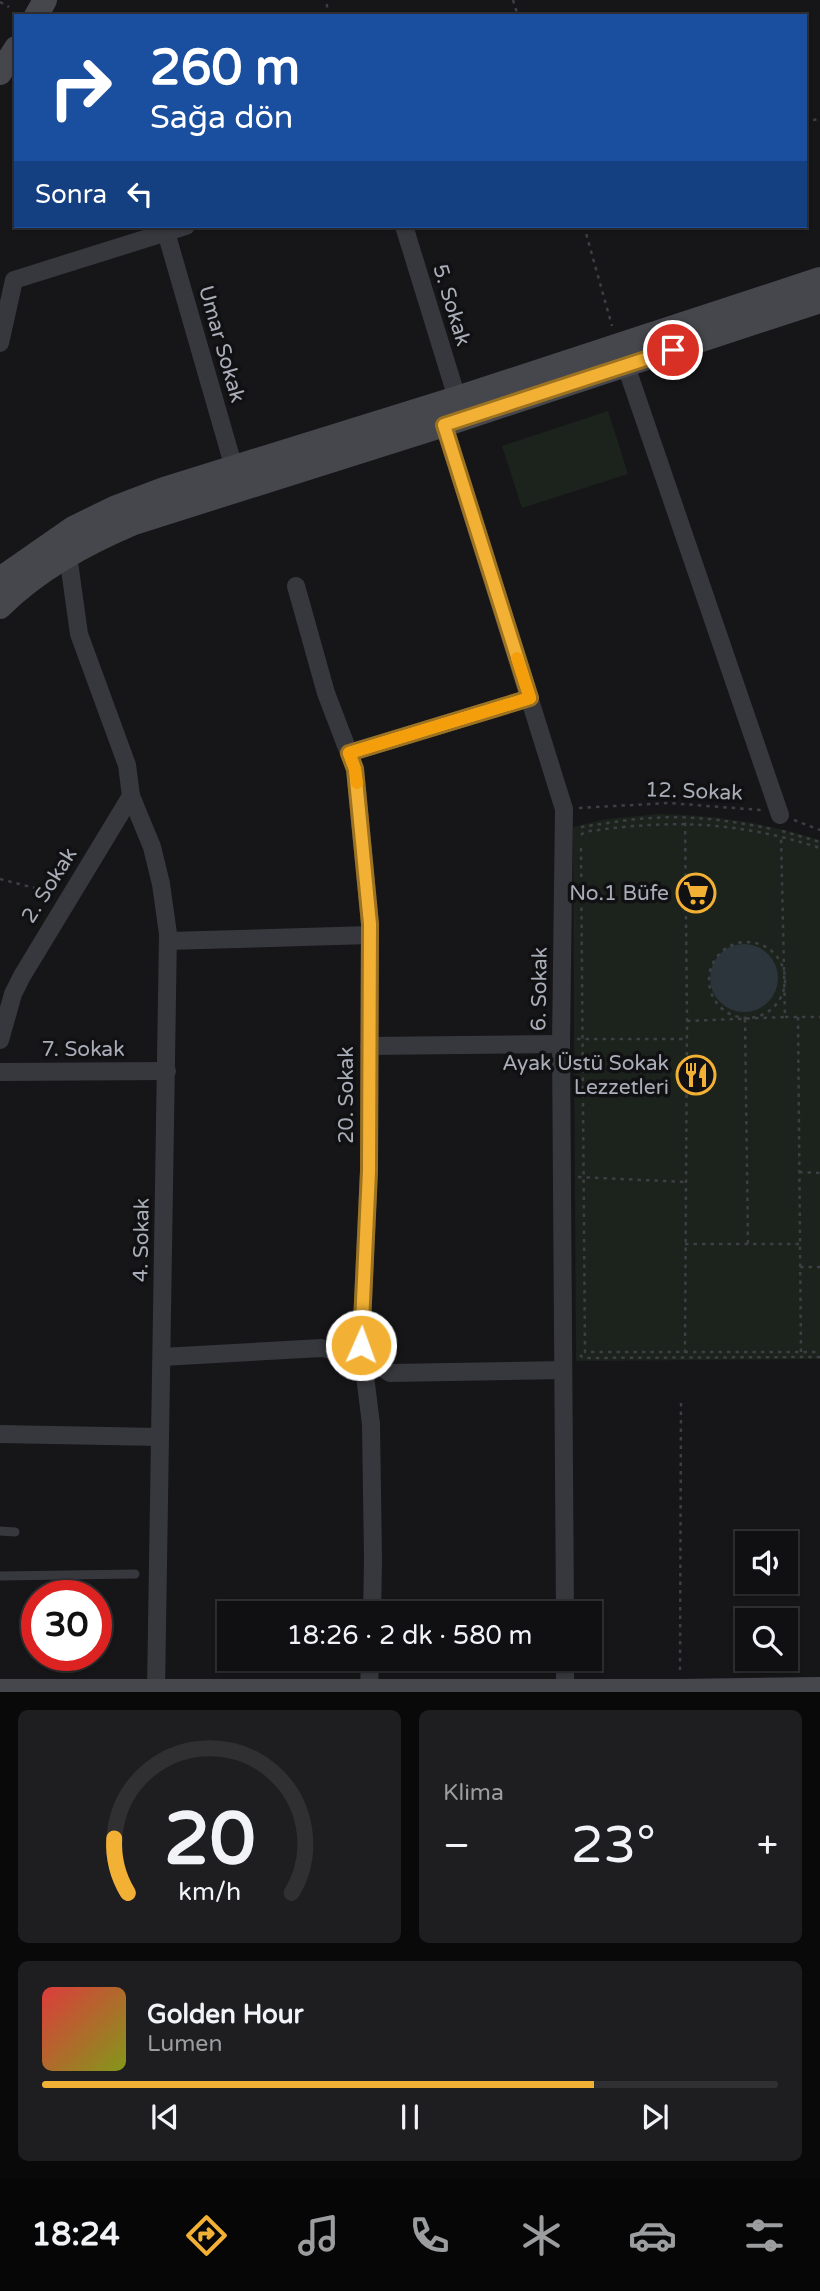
<!DOCTYPE html>
<html lang="tr">
<meta charset="utf-8">
<style>
body{margin:0;font-family:"Varela Round",sans-serif;background:#1e1e20;color:#f1f3f6;height:100vh;display:flex;flex-direction:column;font-size:26px;white-space:nowrap}
*{box-sizing:border-box;margin:0}
p{font-size:23px;color:#9c9d9f}
.icon{flex:none;width:38px;height:38px;fill:none;stroke:currentColor;stroke-width:2;stroke-linecap:round;stroke-linejoin:round}
.map{position:relative;height:1692px;overflow:hidden}
.details{display:flex;flex-direction:column;gap:18px;padding:18px;background:#09090a;flex:1}
.details>*{flex:none}
.top-card{position:absolute;left:14px;top:14px;width:793px;height:214px;border-radius:0px;box-shadow:0 2px 5px #0004,0 0 0 2px #303032;background:#1a4fa0;color:#fff;overflow:hidden}
.fabs{position:absolute;left:735px;top:1531px;display:grid;gap:14px}
.fabs a{display:grid;place-items:center;width:63px;height:63px;border-radius:0px;background:#101012;box-shadow:0 2px 5px #0004,0 0 0 2px #303032;font-size:35px}
.speed{position:absolute;left:21px;top:1580px;display:flex;gap:14px;font-size:35px;font-weight:700;text-align:center}
.speed>*{display:grid;place-content:center;width:91px;height:91px;border-radius:50%;background:#101012;box-shadow:0 2px 5px #0004,0 0 0 2px #303032;line-height:1}
.speed .limit{border:10px solid #d22;background:#fff;color:#111}
.pin{position:absolute;display:grid;place-items:center;width:60px;height:60px;color:#fff;margin:-30px;border:4px solid #fff;border-radius:50%;box-shadow:0 2px 7px #0007}
.me{position:absolute;width:77px;margin:-38px;rotate:2deg;stroke-linejoin:round;filter:drop-shadow(0 0 5px #0008)}
.turn{display:flex;align-items:center;gap:24px;height:147px;padding:0 21px;font-size:32px}
.turn .icon{width:91px;height:91px;stroke-width:2.5}
.turn b{display:block;font-size:49px;line-height:60px}
.then{display:flex;align-items:center;height:66px;padding:0 21px;background:#0003;gap:14px;font-size:26px}
.big{font-size:52px;font-weight:600;line-height:1.1}
.details .card{flex:1;display:flex;flex-direction:column;justify-content:center;gap:10px;min-width:0;padding:0 24px;border-radius:10px;background:#1e1e20}
.details .dial{align-items:center;gap:0}
.dial svg{height:182px;overflow:visible;fill:none;stroke:#303032;stroke-width:7;stroke-linecap:round;text-anchor:middle}
.dial text{fill:#f1f3f6;stroke:none}
.song{display:flex;align-items:center;gap:21px}
.cover{width:84px;height:84px;border-radius:10px;background:linear-gradient(135deg,hsl(0 70% 55%),hsl(70 70% 35%))}
.played{height:7px;border-radius:4px;background:linear-gradient(90deg,#f2b134 75%,#303032 75%)}
.keys{display:flex;justify-content:space-around;direction:ltr}
.heat{display:flex;justify-content:space-between;align-items:center;font-size:38px;direction:ltr}
.details .tiles{flex:1;display:grid;gap:18px;grid-template-columns:1fr 1fr}
.card:last-child{grid-column:span 2}
.trip{position:absolute;left:217px;top:1601px;width:385px;height:70px;border-radius:0px;background:#101012;box-shadow:0 2px 5px #0004,0 0 0 2px #303032;font-weight:600;line-height:70px;text-align:center}
.tab-bar{display:flex;height:112px;justify-content:space-around;align-items:center;background:#060607;color:#9c9d9f}
.tab-bar .icon{width:49px;height:49px}
.tab-bar .current{color:#f2b134}
.tab-bar b{font-size:32px;color:#f1f3f6}
.map>svg:first-child{display:block}
.green{fill:#1c231d}
.water{fill:#2c353c}
.lines{fill:none;stroke-linecap:round;stroke-linejoin:round}
.path{stroke:#3d3f44;stroke-width:2.5;stroke-dasharray:3.5 5;stroke-linecap:butt}
.lane{stroke:#37383d;stroke-width:9}
.street{stroke:#37383d;stroke-width:18}
.secondary{stroke:#45474d;stroke-width:24}
.route-casing{stroke:#9d7322;stroke-width:18}
.route{stroke:#f2b134;stroke-width:12}
.slow{stroke:#f59e0b;stroke-width:12}
.labels{text-anchor:middle;stroke-width:7;stroke-linejoin:round;paint-order:stroke}
.street-label{font-size:21px;fill:#a8adb8;stroke:#111113}
.poi-label{font-size:21px;fill:#a8adb8;stroke:#111113;text-anchor:end}
</style>
<div class="map">
<svg width="820" height="1693" viewBox="0 0 820 1693">
<rect width="100%" height="100%" fill="#161618"/>
<g class="green">
<polygon points="608,411 628,474 522,508 502,446"/>
<path d="M659,814C715,815 766,823 820,840V1359L576,1361L573,827L606,819Z"/>
</g>
<circle class="water" cx="744" cy="978" r="34"/>
<g class="lines">
<g class="path">
<polyline points="513,0 518,16"/>
<polyline points="0,2 9,7"/>
<polyline points="327,16 327,0"/>
<polyline points="805,123 820,118"/>
<polyline points="584,226 612,326"/>
<polyline points="579,808 668,803 761,810"/>
<polyline points="794,820 820,830"/>
<path d="M581,827C604,824 628,819 652,818C692,815 732,821 772,829"/>
<polyline points="782,831 820,842"/>
<path d="M581,835L584,832C670,819 736,821 820,848"/>
<polyline points="581,848 585,1352 820,1352"/>
<polyline points="0,879 54,893"/>
<circle cx="747" cy="980" r="38"/>
<polyline points="785,1017 820,1017"/>
<polyline points="798,1017 801,1353"/>
<polyline points="745,1019 748,1244"/>
<polyline points="687,1021 785,1017 781,835"/>
<polyline points="577,1039 687,1039"/>
<polyline points="799,1172 820,1173"/>
<polyline points="578,1177 686,1182"/>
<polyline points="685,1244 800,1244"/>
<polyline points="800,1267 820,1267"/>
<polyline points="685,1353 687,1021 685,817"/>
<polyline points="580,1355 583,1358 820,1357"/>
<polyline points="680,1670 681,1401"/>
</g>
<g class="lane">
<polyline points="0,1531 15,1532"/>
<polyline points="0,1576 135,1574"/>
</g>
<g class="street">
<polyline points="404,226 457,398"/>
<polyline points="166,232 234,468"/>
<polyline points="0,343 14,280 186,226"/>
<polyline points="626,366 780,815"/>
<polyline points="444,425 564,809 561,1044 565,1614"/>
<polyline points="68,555 79,634 127,765 131,796 152,847 161,884 168,934 156,1690"/>
<polyline points="296,586 326,693 355,769 370,924 369,1171 361,1344 371,1424 373,1560 372,1614"/>
<polyline points="349,753 530,698"/>
<polyline points="168,941 370,935"/>
<polyline points="0,1040 13,994 22,976 131,796"/>
<polyline points="369,1046 561,1044"/>
<polyline points="0,1072 167,1071"/>
<polyline points="162,1357 321,1348 362,1355 390,1373 563,1370"/>
<polyline points="0,1434 160,1437"/>
<polyline points="565,1659 565,1691"/>
<polyline points="369,1692 370,1659"/>
</g>
<g class="secondary">
<polyline points="36,16 45,0"/>
<polyline points="0,73 16,48"/>
<polyline points="0,579 73,528 114,508 164,489 457,398 820,279"/>
<path d="M0,607C38,569 85,544 134,523L444,425L820,301"/>
<polyline points="0,1691 680,1691 820,1689"/>
</g>
</g>
<g class="lines">
<defs>
<polyline id="route" points="361,1345 369,1171 370,924 355,769 349,753 530,698 444,425 673,350"/>
</defs>
<use href="#route" class="route-casing"/>
<use href="#route" class="route"/>
<polyline class="slow" points="357,783 355,769 349,753 530,698 517,658"/>
</g>
<defs>
<symbol id="supermarket-ring" viewBox="-11 -11 22 22"><circle r="9.5" fill="#111113" stroke="#f2b134" stroke-width="1.5"/><path d="M-6-5.5h2.5l.6 2H6L4.5 2H-2.5L-4.4-4H-6ZM-1.5 3.2a1.3 1.3 0 1 0 .1 0ZM3 3.2a1.3 1.3 0 1 0 .1 0Z" fill="#f2b134"/></symbol>
<symbol id="restaurant-ring" viewBox="-11 -11 22 22"><circle r="9.5" fill="#111113" stroke="#f2b134" stroke-width="1.5"/><path d="M-5-6h1v4h1v-4h1v4h1v-4h1v5L-1.5 .5V6h-2V.5L-5-1ZM5-6V6H3V1.5H1.5Q1.5-4 5-6Z" fill="#f2b134"/></symbol>
</defs>
<g fill-rule="evenodd">
<use href="#supermarket-ring" x="674" y="871" width="44" height="44"/>
<use href="#restaurant-ring" x="674" y="1053" width="44" height="44"/>
</g>
<g class="labels">
<g class="street-label">
<text transform="translate(452 305) rotate(73)" y="7">5. Sokak</text>
<text transform="translate(222 344) rotate(74)" y="7">Umar Sokak</text>
<text transform="translate(694 791) rotate(2)" y="7">12. Sokak</text>
<text transform="translate(49 885) rotate(-58)" y="7">2. Sokak</text>
<text transform="translate(539 989) rotate(-89)" y="7">6. Sokak</text>
<text x="83" y="1056">7. Sokak</text>
<text transform="translate(346 1095) rotate(-90)" y="7">20. Sokak</text>
<text transform="translate(141 1240) rotate(-89)" y="7">4. Sokak</text>
</g>
<g class="poi-label">
<text x="669" y="900">No.1 Büfe</text>
<text x="669" y="1070">Ayak Üstü Sokak<tspan x="669" dy="24">Lezzetleri</tspan></text>
</g>
</g>
</svg>
<div class="fabs">
<a><svg class="icon" aria-label="sound" viewBox="0 0 24 24"><path d="M4 9h4l5-4v14l-5-4H4zM17 9q2 3 0 6"/></svg></a>
<a><svg class="icon" aria-label="search" viewBox="0 0 24 24"><circle cx="10" cy="10" r="6"/><path d="M15 15l6 6"/></svg></a>
</div>
<div class="speed"><div class="limit">30</div></div>
<div class="pin" style="left:673px;top:350px;background:#d93025"><svg class="icon" aria-label="arrive" viewBox="0 0 24 24"><path d="M6 21V4h12l-3 4 3 4H6"/></svg></div>
<svg class="me" style="left:361px;top:1345px" viewBox="-20 -20 40 40"><circle r="17" fill="#f2b134" stroke="#fff" stroke-width="3"/><path d="M0-11L8 9 0 5-8 9z" fill="#fff"/></svg>
<div class="trip">18:26 · 2 dk · 580 m</div>
<div class="top-card">
<div class="turn"><svg class="icon" aria-label="right" viewBox="0 0 24 24"><path d="M7 20v-9h11M14 6l5 5-5 5"/></svg><div><b>260 m</b>Sağa dön</div></div>
<div class="then">Sonra<svg class="icon" aria-label="left" viewBox="0 0 24 24"><path d="M17 20v-9H6M10 6l-5 5 5 5"/></svg></div>
</div>
</div>
<section class="details">
<div class="tiles">
<div class="card dial"><svg viewBox="0 0 100 80">
<path d="M14 69A42 42 0 1 1 86 69"/>
<path d="M14 69A42 42 0 0 1 8 45" stroke="#f2b134"/>
<text x="50" y="56" font-size="32" font-weight="700">20</text>
<text x="50" y="72" font-size="11">km/h</text>
</svg></div>
<div class="card"><p>Klima</p>
<div class="heat"><a>−</a><b class="big">23°</b><a>+</a></div>
</div>
<div class="card">
<div class="song"><i class="cover"></i><div><b>Golden Hour</b><p>Lumen</p></div></div>
<div class="played"></div>
<div class="keys"><svg class="icon" aria-label="previous" viewBox="0 0 24 24"><path d="M18 5L8 12l10 7zM5 5v14"/></svg><svg class="icon" aria-label="pause" viewBox="0 0 24 24"><path d="M8 5v14M16 5v14"/></svg><svg class="icon" aria-label="next" viewBox="0 0 24 24"><path d="M6 5l10 7-10 7zM19 5v14"/></svg></div>
</div>
</div>
</section>
<nav class="tab-bar">
<b>18:24</b>
<svg class="icon current" aria-label="directions" viewBox="0 0 24 24"><path d="M12 3l9 9-9 9-9-9zM9 14v-3h6M13 9l2 2-2 2"/></svg>
<svg class="icon" aria-label="music" viewBox="0 0 24 24"><path d="M9 18V5l10-2v13"/><circle cx="6" cy="18" r="3"/><circle cx="16" cy="16" r="3"/></svg>
<svg class="icon" aria-label="phone" viewBox="0 0 24 24"><path d="M5 4h4l2 5-3 2q2 4 5 5l2-3 5 2v4C11 20 4 13 5 4z"/></svg>
<svg class="icon" aria-label="climate" viewBox="0 0 24 24"><path d="M12 3v18M4 7l16 10M4 17L20 7"/></svg>
<svg class="icon" aria-label="car" viewBox="0 0 24 24"><path d="M5 17H2v-5l4-1 3-4h7l3 4 3 1v5h-3M9 17h6M6 11h13"/><circle cx="7" cy="17" r="2"/><circle cx="17" cy="17" r="2"/></svg>
<svg class="icon" aria-label="filters" viewBox="0 0 24 24"><path d="M4 7h16M4 17h16"/><circle cx="9" cy="7" r="2"/><circle cx="15" cy="17" r="2"/></svg>
</nav>
